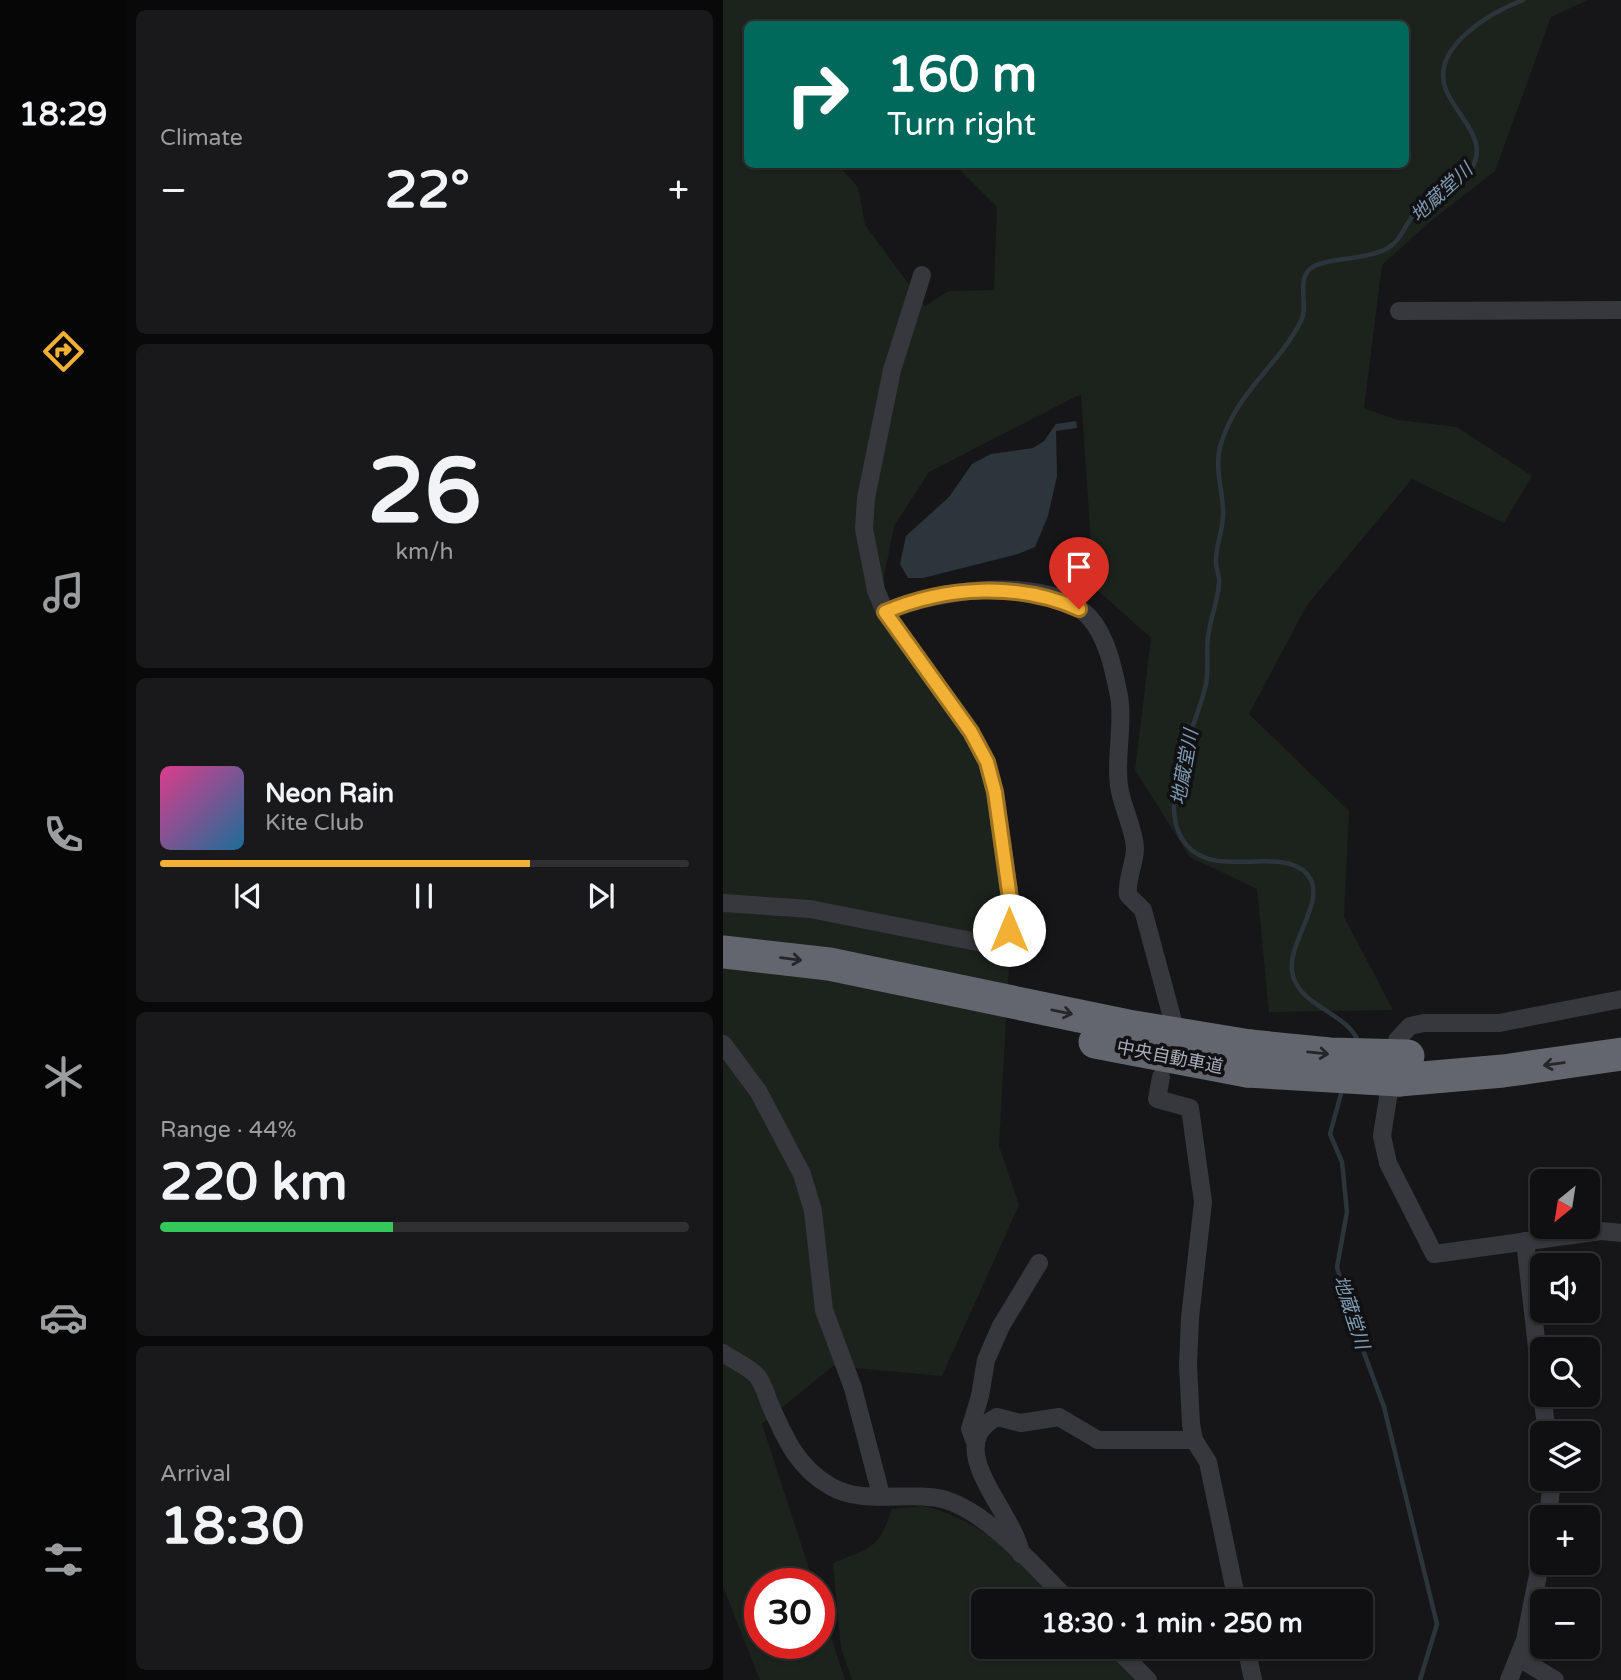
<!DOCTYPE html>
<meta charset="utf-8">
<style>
body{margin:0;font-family:"Varela Round","Noto Sans JP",sans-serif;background:#19191b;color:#f1f3f6;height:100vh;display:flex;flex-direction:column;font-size:26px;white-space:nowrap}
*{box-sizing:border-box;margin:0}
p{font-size:23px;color:#9c9d9f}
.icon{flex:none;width:38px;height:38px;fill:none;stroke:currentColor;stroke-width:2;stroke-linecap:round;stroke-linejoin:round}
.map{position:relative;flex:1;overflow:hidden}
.side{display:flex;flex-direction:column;gap:10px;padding:10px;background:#09090a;width:597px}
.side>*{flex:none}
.banner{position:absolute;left:21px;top:21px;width:665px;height:147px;border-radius:10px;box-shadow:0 2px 5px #0004,0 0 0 2px #303032;background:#00695c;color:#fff;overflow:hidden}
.needle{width:46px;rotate:210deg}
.tools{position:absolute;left:807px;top:1169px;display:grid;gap:14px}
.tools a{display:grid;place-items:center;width:70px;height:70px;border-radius:10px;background:#101012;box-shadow:0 2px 5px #0004,0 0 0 2px #303032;font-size:35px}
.speed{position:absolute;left:21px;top:1568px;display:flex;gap:14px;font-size:35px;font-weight:700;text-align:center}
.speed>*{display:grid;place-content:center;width:91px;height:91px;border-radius:50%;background:#101012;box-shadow:0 2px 5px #0004,0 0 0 2px #303032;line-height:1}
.speed .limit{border:10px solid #d22;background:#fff;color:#111}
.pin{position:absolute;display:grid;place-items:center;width:60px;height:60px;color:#fff;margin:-72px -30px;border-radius:50% 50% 50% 0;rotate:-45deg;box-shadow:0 0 7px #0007}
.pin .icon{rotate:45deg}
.me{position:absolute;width:77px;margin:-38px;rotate:0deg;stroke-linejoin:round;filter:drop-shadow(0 0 5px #0008)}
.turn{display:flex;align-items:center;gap:24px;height:147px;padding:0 28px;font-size:32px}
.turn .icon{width:91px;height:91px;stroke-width:2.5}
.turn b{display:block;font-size:49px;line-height:60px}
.big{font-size:52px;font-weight:700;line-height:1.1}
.side .card{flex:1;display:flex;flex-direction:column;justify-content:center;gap:10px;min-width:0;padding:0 24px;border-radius:10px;background:#19191b}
.side .dial{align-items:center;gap:0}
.dial b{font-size:91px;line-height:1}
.song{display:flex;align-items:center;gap:21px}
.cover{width:84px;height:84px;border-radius:10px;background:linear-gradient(135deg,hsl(330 70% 55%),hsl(200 70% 35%))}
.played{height:7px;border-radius:4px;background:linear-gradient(90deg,#f2b134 70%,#303032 70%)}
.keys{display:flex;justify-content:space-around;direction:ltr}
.heat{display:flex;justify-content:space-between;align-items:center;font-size:38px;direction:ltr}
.charge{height:10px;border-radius:5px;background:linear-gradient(90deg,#34c759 44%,#303032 0)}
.trip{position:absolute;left:248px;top:1589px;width:402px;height:70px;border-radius:10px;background:#101012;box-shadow:0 2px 5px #0004,0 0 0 2px #303032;font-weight:700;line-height:70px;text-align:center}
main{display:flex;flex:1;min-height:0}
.dock{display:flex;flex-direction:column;width:126px;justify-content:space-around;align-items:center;background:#060607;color:#9c9d9f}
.dock .icon{width:49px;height:49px}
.dock .current{color:#f2b134}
.dock b{font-size:32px;color:#f1f3f6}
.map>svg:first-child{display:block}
.green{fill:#1c231d;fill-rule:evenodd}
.water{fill:#2c353c}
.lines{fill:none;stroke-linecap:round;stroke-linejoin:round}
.stream{stroke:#2c353c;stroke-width:4.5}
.minor{stroke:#37383d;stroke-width:18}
.motorway{stroke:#63666e;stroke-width:33}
.motorway-bridge{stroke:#63666e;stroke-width:33}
.oneway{stroke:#26262a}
.route-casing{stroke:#9d7322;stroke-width:18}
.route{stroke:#f2b134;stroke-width:12}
.labels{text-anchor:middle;stroke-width:7;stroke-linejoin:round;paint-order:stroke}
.street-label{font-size:18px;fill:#a8adb8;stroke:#111113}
.water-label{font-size:19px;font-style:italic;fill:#7f9bb3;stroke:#111113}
</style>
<main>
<nav class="dock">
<b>18:29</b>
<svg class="icon current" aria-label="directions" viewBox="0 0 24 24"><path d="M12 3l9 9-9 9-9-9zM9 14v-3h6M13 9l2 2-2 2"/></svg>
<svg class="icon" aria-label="music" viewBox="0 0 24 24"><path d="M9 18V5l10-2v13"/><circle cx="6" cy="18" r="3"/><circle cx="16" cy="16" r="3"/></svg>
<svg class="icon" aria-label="phone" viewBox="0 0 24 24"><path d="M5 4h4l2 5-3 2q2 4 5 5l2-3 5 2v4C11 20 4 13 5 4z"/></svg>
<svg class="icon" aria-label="climate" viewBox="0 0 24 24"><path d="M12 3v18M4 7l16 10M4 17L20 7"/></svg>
<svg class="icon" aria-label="car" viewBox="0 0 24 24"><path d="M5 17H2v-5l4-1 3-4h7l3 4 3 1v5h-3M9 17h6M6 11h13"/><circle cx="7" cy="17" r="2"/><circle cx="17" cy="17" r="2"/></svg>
<svg class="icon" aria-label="filters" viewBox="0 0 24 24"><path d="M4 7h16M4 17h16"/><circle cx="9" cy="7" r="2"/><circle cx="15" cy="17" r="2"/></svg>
</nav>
<section class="side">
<div class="card"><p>Climate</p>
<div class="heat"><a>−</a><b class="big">22°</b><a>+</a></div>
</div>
<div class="card dial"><b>26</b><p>km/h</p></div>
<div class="card">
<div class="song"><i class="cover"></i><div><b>Neon Rain</b><p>Kite Club</p></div></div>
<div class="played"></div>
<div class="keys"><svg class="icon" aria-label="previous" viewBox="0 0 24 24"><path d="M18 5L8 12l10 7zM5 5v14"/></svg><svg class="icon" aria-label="pause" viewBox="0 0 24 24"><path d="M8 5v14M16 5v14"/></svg><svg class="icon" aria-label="next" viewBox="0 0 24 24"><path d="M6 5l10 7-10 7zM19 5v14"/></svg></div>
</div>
<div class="card"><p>Range · 44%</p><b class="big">220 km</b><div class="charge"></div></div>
<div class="card"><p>Arrival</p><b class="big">18:30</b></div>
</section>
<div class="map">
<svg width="899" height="1680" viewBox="0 0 899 1680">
<rect width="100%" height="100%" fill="#161618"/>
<g class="green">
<path d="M0,0H865L828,17L772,171L708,221L659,265L641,408L674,420L734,427L809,476L781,523L689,479L584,605L526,714L626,811L621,917L670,1010L546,1012L534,889L467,857L412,770L428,638L371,587L358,394L206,472L171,526L155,608L258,759L287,947L276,1146L296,1205L219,1376L110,1366L39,1424L91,1584H37V1643H96V1600L122,1680H37L0,1587V903L15,902L0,894ZM24,24H682V164L232,165L274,207L271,290L226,291L202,306L142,225L135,187L114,164H24Z"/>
<path d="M200,1506C256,1518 301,1562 340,1601H261V1647H385L417,1680H129L118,1648L110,1563C149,1547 155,1550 169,1509Z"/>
</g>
<polygon class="water" points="353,421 354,428 333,431 334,476 325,516 312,547 295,554 200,578 185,578 177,564 183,536 226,497 249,464 268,454 310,448 321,441 333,424"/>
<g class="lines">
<g class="stream">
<path d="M636,1043C624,1011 574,1007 569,971C565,940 606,898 584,874C555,843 485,885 458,837C435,795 474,726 483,684C486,668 483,653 485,637C487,619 495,601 496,583C497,576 493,570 493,563C492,547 500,531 500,515C501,493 491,470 497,447C513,391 554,368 578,321C586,306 573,281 587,269C600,257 643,261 665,248C679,240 683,222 694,210C706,196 726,192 739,180C775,146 736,121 723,90C706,47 769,12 800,0"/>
<polyline points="619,1090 607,1134 619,1162 624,1212 614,1267 629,1320 661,1407 714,1624 697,1680"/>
</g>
<g class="minor">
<polyline points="676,311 899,310"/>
<path d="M162,612C212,590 324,573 366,617C384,636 391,671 396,696C401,726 392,756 396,786C399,807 411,828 412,848C412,864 403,879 405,895L420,910L450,1021"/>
<path d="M0,903L87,909L259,943C280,945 286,931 289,913L272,792L264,762L248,732L162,612L153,590L141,529L143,498L169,370L199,275"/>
<polyline points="899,999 776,1023 701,1023 687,1026 674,1040 659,1136 665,1163 711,1254 878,1231 899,1233"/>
<polyline points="0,1044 35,1091 79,1174 90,1211 101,1310 130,1388 158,1495"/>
<polyline points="438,1077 434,1099 467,1108 480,1202 467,1318 465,1365 468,1424 471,1440 485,1462 514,1601"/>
<polyline points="802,1241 819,1392"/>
<path d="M0,1353C10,1360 28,1368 35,1377C40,1384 43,1394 46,1402C61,1436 73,1466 107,1486C140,1506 187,1490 223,1500C267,1514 314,1569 346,1601"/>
<polyline points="819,1395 824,1433"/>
<polyline points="251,1440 247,1429 257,1396 263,1360 278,1326 316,1263"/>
<polyline points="825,1517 829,1479"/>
<path d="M298,1554C291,1511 217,1447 274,1417L298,1423L336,1417L375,1440H471"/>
<polyline points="392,1647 425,1680"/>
<polyline points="523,1647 530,1680"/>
<polyline points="796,1658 832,1680"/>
<polyline points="786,1680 802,1640 819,1555"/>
</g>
<g class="motorway">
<polyline points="0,952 106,964 405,1026 527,1046"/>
<polyline points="372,1042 524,1071"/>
<polyline points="676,1080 780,1071 899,1054"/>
</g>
<g class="motorway-bridge">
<polyline points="527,1046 607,1054 685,1056"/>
<polyline points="524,1071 676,1080"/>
</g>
</g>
<defs><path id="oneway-shaft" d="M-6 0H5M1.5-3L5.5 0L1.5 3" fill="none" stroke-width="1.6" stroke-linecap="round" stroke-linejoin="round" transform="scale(1.75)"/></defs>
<g class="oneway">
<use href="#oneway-shaft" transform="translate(68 959) rotate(7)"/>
<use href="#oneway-shaft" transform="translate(339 1012) rotate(12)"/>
<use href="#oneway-shaft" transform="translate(595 1053) rotate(6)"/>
<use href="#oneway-shaft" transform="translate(831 1064) rotate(172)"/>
</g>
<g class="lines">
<defs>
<path id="route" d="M286,930L289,913L272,792L264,762L248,732L162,612C223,586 295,582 356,609"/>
</defs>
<use href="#route" class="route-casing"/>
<use href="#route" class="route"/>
</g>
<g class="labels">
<g class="street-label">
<text transform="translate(447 1057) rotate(11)" y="6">中央自動車道</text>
</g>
<g class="water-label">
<text transform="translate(718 192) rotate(-43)" y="7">地蔵堂川</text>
<text transform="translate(461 767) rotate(-80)" y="7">地蔵堂川</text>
<text transform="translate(629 1312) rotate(72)" y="7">地蔵堂川</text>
</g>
</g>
</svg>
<div class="tools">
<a><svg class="needle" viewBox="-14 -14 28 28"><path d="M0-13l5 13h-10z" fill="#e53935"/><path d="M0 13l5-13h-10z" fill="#9c9d9f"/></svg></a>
<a><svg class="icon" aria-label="sound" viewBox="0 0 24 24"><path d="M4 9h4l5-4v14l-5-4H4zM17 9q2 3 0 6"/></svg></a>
<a><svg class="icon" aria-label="search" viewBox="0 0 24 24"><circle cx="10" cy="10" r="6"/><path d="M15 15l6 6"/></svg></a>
<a><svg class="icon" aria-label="layers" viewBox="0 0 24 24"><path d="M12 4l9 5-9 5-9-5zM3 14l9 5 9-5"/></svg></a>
<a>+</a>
<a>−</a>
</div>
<div class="speed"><div class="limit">30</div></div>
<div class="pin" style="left:356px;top:609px;background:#d93025"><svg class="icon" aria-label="arrive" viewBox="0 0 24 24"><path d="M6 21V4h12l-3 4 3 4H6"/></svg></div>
<svg class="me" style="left:286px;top:930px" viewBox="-20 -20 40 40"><circle r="19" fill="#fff"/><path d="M0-13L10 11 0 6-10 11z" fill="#f2b134"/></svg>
<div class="trip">18:30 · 1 min · 250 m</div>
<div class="banner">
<div class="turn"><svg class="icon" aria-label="right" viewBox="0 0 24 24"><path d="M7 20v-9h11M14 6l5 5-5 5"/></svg><div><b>160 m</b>Turn right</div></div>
</div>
</div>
</main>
